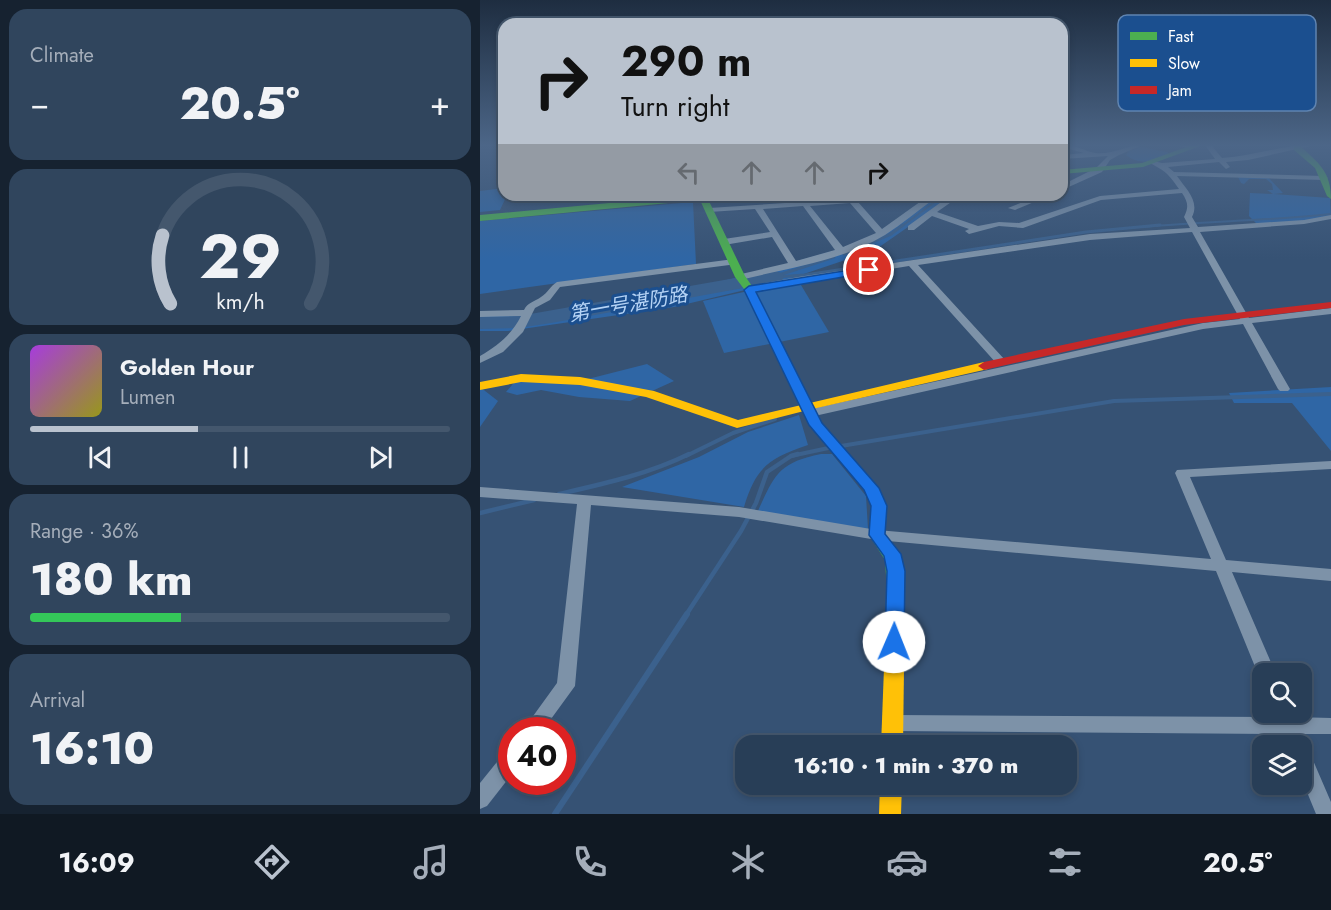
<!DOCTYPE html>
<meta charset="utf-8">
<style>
body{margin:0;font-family:Jost,"Noto Sans JP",sans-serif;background:#30455d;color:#f1f3f6;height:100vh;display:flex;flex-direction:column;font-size:22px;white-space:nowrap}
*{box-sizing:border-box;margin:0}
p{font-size:20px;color:#a5aeba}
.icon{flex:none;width:33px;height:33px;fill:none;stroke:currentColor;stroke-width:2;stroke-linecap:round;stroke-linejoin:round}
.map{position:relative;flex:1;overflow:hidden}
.drawer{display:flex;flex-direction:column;gap:9px;padding:9px;background:#162230;width:480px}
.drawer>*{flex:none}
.banner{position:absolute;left:18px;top:18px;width:570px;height:183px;border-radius:18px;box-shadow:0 3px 9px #0003,0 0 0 2px #44576d;background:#b9c2ce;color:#111;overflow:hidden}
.fabs{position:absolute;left:772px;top:663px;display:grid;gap:12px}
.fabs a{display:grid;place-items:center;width:60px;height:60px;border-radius:12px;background:#283e57;box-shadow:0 3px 9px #0003,0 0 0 2px #44576d;font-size:30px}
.speed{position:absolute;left:18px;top:717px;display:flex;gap:12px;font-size:30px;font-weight:700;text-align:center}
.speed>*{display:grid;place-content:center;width:78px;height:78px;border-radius:50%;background:#283e57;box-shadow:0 3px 9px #0003,0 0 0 2px #44576d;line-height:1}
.speed .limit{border:9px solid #d22;background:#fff;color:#111}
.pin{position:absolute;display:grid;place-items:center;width:51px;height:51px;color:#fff;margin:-26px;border:3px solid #fff;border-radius:50%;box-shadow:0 2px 6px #0007}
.me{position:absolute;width:66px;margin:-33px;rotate:1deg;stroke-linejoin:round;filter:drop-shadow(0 0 4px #0008)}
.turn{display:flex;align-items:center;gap:21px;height:126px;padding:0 24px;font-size:27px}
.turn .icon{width:78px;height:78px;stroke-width:2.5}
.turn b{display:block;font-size:42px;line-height:51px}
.lanes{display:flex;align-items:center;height:57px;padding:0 24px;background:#0003;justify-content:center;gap:30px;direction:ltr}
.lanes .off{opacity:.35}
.big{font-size:45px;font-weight:800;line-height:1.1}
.drawer .tile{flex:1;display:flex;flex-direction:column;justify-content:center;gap:9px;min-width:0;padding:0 21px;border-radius:18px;background:#30455d}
.drawer .dial{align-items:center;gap:0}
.dial svg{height:156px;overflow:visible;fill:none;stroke:#44576d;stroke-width:7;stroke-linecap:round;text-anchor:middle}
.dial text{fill:#f1f3f6;stroke:none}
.song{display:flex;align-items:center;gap:18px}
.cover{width:72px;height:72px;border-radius:9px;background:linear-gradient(135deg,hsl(280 70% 55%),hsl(60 70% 35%))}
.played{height:6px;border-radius:3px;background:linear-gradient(90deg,#b9c2ce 40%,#44576d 40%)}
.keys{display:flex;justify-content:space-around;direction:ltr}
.heat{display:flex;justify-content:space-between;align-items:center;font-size:33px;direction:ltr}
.charge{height:9px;border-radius:4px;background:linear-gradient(90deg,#34c759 36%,#44576d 0)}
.trip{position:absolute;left:255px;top:735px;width:342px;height:60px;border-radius:18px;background:#283e57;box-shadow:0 3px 9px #0003,0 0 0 2px #44576d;font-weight:800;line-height:60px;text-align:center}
.tab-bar{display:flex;height:96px;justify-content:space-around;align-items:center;background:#101923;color:#a5aeba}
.tab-bar .icon{width:42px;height:42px}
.tab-bar .active{color:#b9c2ce}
.tab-bar b{font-size:27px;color:#f1f3f6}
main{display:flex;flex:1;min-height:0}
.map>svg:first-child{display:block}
.green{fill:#2f66a5}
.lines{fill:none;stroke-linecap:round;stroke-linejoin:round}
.stream-far4{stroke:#3b618d;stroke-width:2}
.stream-far3{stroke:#3b618d;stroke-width:3}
.stream-far2{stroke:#3b618d;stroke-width:4}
.stream-far1{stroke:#3b618d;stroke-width:4.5}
.stream{stroke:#3b618d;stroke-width:6}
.river{fill:#3b618d;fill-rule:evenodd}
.street{fill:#7d92a8;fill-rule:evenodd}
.fast{fill:#4caf50;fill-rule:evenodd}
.slow{fill:#ffc107;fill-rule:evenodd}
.jam{fill:#c62828;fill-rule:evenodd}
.route{fill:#1a73e8;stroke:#114b97;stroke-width:1.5}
.labels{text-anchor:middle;stroke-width:6;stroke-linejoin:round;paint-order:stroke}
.water-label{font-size:20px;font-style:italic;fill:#b5d3f5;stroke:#1b4f8f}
.key{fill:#1b4f8f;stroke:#5f84b1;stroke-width:1.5}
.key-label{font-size:16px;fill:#fff}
</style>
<main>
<section class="drawer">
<div class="tile"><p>Climate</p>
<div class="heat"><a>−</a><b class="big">20.5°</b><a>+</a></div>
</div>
<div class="tile dial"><svg viewBox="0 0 100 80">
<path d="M14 69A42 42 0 1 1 86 69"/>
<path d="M14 69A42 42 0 0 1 10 34" stroke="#b9c2ce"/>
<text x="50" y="56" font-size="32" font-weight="700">29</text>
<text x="50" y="72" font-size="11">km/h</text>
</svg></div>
<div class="tile">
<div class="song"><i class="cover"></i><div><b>Golden Hour</b><p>Lumen</p></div></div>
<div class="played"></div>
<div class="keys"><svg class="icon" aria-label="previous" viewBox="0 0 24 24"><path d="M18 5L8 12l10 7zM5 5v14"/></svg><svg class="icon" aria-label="pause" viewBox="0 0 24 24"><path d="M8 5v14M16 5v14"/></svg><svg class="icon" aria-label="next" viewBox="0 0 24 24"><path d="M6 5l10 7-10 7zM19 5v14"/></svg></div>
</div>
<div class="tile"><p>Range · 36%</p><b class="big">180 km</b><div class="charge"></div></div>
<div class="tile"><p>Arrival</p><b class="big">16:10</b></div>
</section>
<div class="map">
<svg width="851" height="814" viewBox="0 0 851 814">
<rect width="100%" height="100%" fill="#365274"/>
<g class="green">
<path d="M661,147L687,152L691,156C674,160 662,167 646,155L649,151Z"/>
<polygon points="758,177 788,177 803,193 794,194 850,198 851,217 824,222 777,224 769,216 770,193 793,194 787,190 793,190 792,184 786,179 769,179 764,184 761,183"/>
<polygon points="24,188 24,195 27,195 20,210 0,212 0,191"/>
<polygon points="474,195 395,250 303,281 194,307 28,331 0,331 0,315 69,314 173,297 264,276 367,247 403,231 450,198"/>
<polygon points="213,202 216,264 0,294 0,221"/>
<polygon points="318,280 349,332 244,353 223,301"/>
<polygon points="167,364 194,381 150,401 99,397 61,390 37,395 26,392 37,379 100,381"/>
<polygon points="0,387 18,401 0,427"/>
<polygon points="851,387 851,451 812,403 754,403 749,393"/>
<path d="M319,415L328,445C289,458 276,467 264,507L142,487L219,457L268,432Z"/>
<path d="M341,454H352L386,496L388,529L276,515C294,477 296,463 341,454Z"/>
</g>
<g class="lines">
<g class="stream-far4">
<polyline points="421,227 464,195"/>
<path d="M663,227C726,221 788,221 851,214"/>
</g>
<g class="stream-far3">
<polyline points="364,254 411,234 423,225"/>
<polyline points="302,274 354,257"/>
<polyline points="295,277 325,275 606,232 680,225"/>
</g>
<g class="stream-far2">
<polyline points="361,446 634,401 851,394"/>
<polyline points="206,456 253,433 295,419"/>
<polyline points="311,456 353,447"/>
</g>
<g class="stream-far1">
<path d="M79,494C123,484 169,474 209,454"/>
<polyline points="0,513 54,500"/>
<polyline points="206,615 261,531 276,503 287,472 311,456 318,454"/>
</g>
<polyline class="stream" points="75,814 207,614"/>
<polygon class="river" points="295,271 302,273 304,277 302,281 71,323 39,328 0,329 0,317 39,316"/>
<g class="street">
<path d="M582,145C597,145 604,151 615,153C632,155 647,145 663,145L639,155L630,160L622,172L582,190V185L616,168L628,156L582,159V155L604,153L582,147Z"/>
<polygon points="696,145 711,145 715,147 712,149"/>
<path d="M725,145H731L742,158C773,156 805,144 835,145L768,160L746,162L750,167L746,169L739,162L688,167L694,172L844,176L848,178L844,180L697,176C706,189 720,201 712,217L718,227L824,220L851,215V219L824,224L720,232L769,318L851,308V314L772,323L810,389L808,391H800L798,389L763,324L723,329L330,417L326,416L324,413L326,410L330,409L723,323L760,319L712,232L610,240L438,265L525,360L527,362L525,364H517L429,266L269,292L264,289L269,286L318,277L610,234L710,228L704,217C709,207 708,202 702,193L621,200L543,228L519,226L489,234L485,231L489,229L452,216L434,230H428V226L464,200L454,199C437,211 422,224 405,235C362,261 308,268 260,280L257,279V275L308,263L292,237L244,245L240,242L244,239L290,232L275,209L229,212L225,210L229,208L321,202L319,195H327L328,201L418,195H477V198L457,212L498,226L519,222L539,223L620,196L699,189C687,172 686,172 670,163L673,161L682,163L735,159ZM438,198L444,199L402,229L378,202ZM370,203L396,233L363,247L330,206ZM323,206L355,250L316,261L283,209Z"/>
<polygon points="560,195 571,195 535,210 528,208"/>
<path d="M254,259L257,260V264L80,287L70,300L55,308L43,332L23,352L0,363V356C18,346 32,334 41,316L0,317V311L44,310C48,302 54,302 61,297C68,293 70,286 77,282Z"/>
<polygon points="851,461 851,469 710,477 746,560 851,569 851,581 752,572 796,674 783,674 783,680 778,674 736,571 397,540 259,517 111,505 95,686 63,730 43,730 77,683 97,504 0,497 0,487 259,507 397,530 731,559 695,473 697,470"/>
<polygon points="794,712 812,712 814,717 851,718 851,734 822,734 826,746 825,749 829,751 851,802 851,814 836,814 822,780 822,746 807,746 803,734 412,731 405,729 403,723 405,717 412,715 796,717"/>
<polygon points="32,749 32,774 7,806 0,809 0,783 25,752"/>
</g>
<g class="fast">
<polygon points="712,145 723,145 663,167 582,174 582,170 662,163"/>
<path d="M814,146H820C839,163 851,172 851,199L847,196L835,168L814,150Z"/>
<polygon points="215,195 246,195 228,199 265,276 274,289 342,423 399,488 407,506 405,534 417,550 424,566 425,590 422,595 416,597 410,595 407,590 405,560 389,535 391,506 384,490 329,425 264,289 255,277 220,200 0,221 0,215"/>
</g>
<g class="slow">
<polygon points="504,362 510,366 508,369 328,410 257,428 166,397 100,385 41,382 0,390 0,382 41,374 100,377 174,391 258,420"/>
<polygon points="416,583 422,585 425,590 423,746 401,746 407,590 410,585"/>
<polygon points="400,784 422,784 421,814 399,814"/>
</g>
<polygon class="jam" points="851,302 851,308 704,325 504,370 498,366 504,362 704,319"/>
</g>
<linearGradient id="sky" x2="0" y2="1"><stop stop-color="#1e2d40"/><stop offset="0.56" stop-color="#4c6688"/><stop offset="1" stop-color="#4c6688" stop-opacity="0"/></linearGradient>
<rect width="851" height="259" fill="url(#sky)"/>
<polygon class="route" points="389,267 392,268 392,272 276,292 342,423 399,488 407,506 405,534 421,554 425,571 424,642 421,648 414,650 408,648 405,642 407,571 404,556 389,535 391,506 384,490 329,425 264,290 269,286"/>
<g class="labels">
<g class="water-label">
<text transform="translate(148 304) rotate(-10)" y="7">第一号湛防路</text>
</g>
</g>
<rect x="638" y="15" width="198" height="96" rx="9" class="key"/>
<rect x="650" y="32" width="27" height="8" fill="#4caf50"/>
<rect x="650" y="59" width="27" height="8" fill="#ffc107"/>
<rect x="650" y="86" width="27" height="8" fill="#c62828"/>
<g class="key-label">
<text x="688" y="42">Fast</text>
<text x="688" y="69">Slow</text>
<text x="688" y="96">Jam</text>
</g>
</svg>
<div class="fabs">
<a><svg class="icon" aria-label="search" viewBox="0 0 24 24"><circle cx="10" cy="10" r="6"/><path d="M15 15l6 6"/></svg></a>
<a><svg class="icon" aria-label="layers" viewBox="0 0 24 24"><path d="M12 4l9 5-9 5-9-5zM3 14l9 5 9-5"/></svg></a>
</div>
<div class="speed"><div class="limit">40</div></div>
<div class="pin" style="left:389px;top:270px;background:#d93025"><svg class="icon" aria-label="arrive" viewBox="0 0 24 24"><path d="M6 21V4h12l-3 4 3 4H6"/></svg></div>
<svg class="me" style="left:414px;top:642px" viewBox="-20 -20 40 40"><circle r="19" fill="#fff"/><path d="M0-13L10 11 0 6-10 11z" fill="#1a73e8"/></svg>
<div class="trip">16:10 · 1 min · 370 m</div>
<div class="banner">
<div class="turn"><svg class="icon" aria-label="right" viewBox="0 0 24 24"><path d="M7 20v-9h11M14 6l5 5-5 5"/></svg><div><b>290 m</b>Turn right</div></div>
<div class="lanes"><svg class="icon off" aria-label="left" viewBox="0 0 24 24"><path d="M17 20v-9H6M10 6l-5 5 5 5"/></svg><svg class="icon off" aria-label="ahead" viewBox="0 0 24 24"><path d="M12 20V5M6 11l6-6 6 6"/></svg><svg class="icon off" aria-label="ahead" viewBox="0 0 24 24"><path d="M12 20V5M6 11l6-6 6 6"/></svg><svg class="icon" aria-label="right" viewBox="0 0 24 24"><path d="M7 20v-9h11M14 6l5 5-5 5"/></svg></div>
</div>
</div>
</main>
<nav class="tab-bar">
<b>16:09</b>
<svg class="icon active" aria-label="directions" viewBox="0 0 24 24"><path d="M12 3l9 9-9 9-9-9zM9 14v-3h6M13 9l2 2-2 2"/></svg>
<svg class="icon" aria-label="music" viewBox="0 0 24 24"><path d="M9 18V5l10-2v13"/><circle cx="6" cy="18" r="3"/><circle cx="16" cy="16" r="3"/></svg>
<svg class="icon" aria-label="phone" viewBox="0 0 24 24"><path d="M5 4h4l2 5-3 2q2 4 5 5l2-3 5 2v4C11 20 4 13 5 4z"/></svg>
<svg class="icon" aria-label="climate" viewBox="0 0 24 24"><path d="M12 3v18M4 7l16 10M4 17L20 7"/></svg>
<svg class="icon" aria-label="car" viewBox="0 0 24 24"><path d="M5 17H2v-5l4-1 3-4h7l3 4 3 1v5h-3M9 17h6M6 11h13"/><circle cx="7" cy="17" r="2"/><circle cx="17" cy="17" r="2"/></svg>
<svg class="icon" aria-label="filters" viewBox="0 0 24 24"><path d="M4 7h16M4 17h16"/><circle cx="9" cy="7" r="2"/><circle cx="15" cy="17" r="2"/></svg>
<b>20.5°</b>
</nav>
